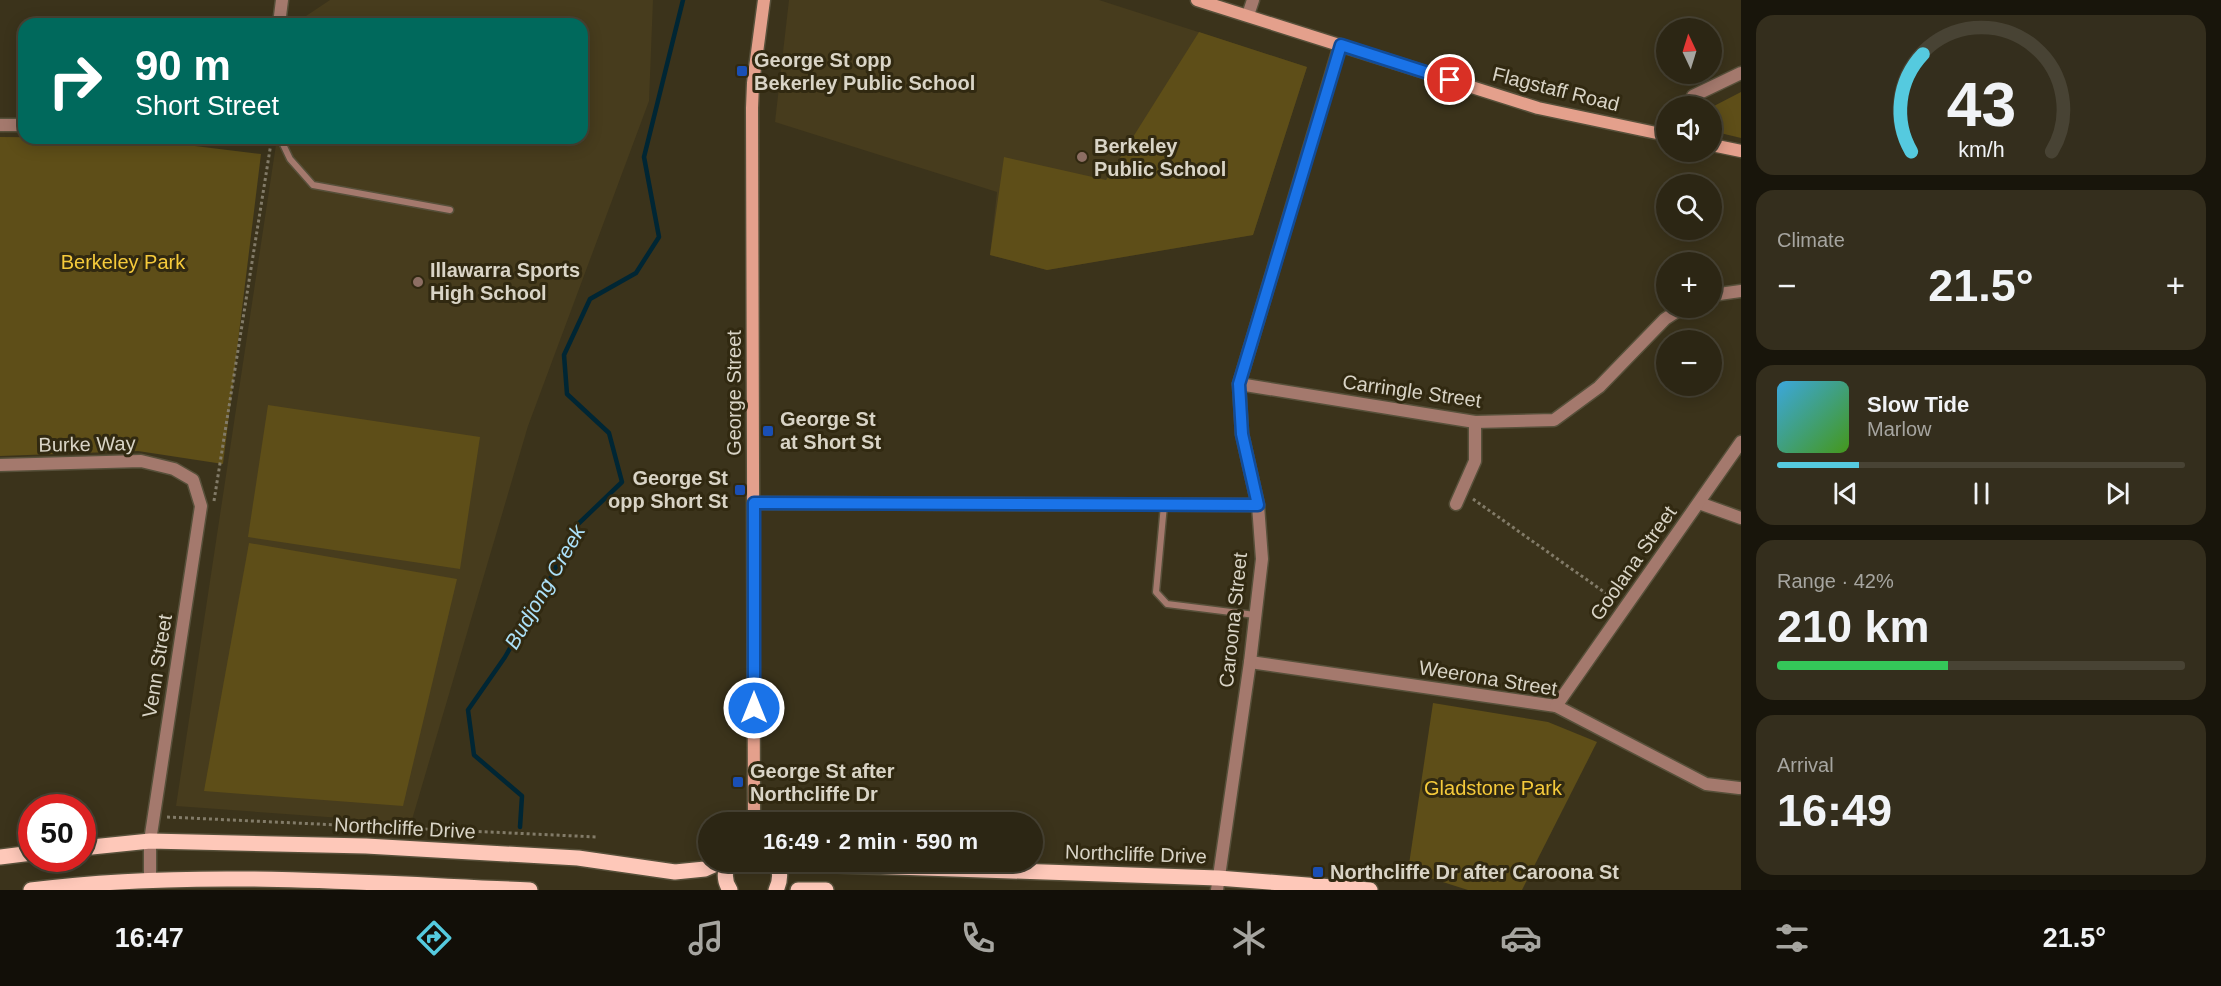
<!DOCTYPE html>
<meta charset="utf-8">
<style>
body{margin:0;font-family:Helvetica,sans-serif;background:#342e1d;color:#f1f3f6;height:100vh;display:flex;flex-direction:column;font-size:22px;white-space:nowrap}
*{box-sizing:border-box;margin:0}
p{font-size:20px;color:#a6a5a0}
.icon{flex:none;width:33px;height:33px;fill:none;stroke:currentColor;stroke-width:2;stroke-linecap:round;stroke-linejoin:round}
.map{position:relative;flex:1;overflow:hidden}
.panel{display:flex;flex-direction:column;gap:15px;padding:15px;background:#18150b;width:480px}
.panel>*{flex:none}
.hud{position:absolute;left:18px;top:18px;width:570px;height:126px;border-radius:18px;box-shadow:0 3px 15px #0003,0 0 0 2px #484334;background:#00695c;color:#fff;overflow:hidden}
.needle{width:39px;rotate:356deg}
.buttons{position:absolute;left:1656px;top:18px;display:grid;gap:12px}
.buttons a{display:grid;place-items:center;width:66px;height:66px;border-radius:50%;background:#2c2614;box-shadow:0 3px 15px #0003,0 0 0 2px #484334;font-size:30px}
.speed{position:absolute;left:18px;top:794px;display:flex;gap:12px;font-size:30px;font-weight:700;text-align:center}
.speed>*{display:grid;place-content:center;width:78px;height:78px;border-radius:50%;background:#2c2614;box-shadow:0 3px 15px #0003,0 0 0 2px #484334;line-height:1}
.speed .limit{border:9px solid #d22;background:#fff;color:#111}
.pin{position:absolute;display:grid;place-items:center;width:51px;height:51px;color:#fff;margin:-26px;border:3px solid #fff;border-radius:50%;box-shadow:0 2px 6px #0007}
.me{position:absolute;width:66px;margin:-33px;rotate:0deg;stroke-linejoin:round;filter:drop-shadow(0 0 4px #0008)}
.turn{display:flex;align-items:center;gap:21px;height:126px;padding:0 18px;font-size:27px}
.turn .icon{width:78px;height:78px;stroke-width:2.5}
.turn b{display:block;font-size:42px;line-height:51px}
.big{font-size:45px;font-weight:600;line-height:1.1}
.panel .card{flex:1;display:flex;flex-direction:column;justify-content:center;gap:9px;min-width:0;padding:0 21px;border-radius:18px;background:#342e1d}
.panel .dial{align-items:center;gap:0}
.dial svg{height:156px;overflow:visible;fill:none;stroke:#484334;stroke-width:7;stroke-linecap:round;text-anchor:middle}
.dial text{fill:#f1f3f6;stroke:none}
.song{display:flex;align-items:center;gap:18px}
.cover{width:72px;height:72px;border-radius:9px;background:linear-gradient(135deg,hsl(200 70% 55%),hsl(100 70% 35%))}
.played{height:6px;border-radius:3px;background:linear-gradient(90deg,#55cadf 20%,#484334 20%)}
.keys{display:flex;justify-content:space-around;direction:ltr}
.heat{display:flex;justify-content:space-between;align-items:center;font-size:33px;direction:ltr}
.charge{height:9px;border-radius:4px;background:linear-gradient(90deg,#34c759 42%,#484334 0)}
.trip{position:absolute;left:698px;top:812px;width:345px;height:60px;border-radius:30px;background:#2c2614;box-shadow:0 3px 15px #0003,0 0 0 2px #484334;font-weight:600;line-height:60px;text-align:center}
.tab-bar{display:flex;height:96px;justify-content:space-around;align-items:center;background:#120f08;color:#a6a5a0}
.tab-bar .icon{width:42px;height:42px}
.tab-bar .current{color:#55cadf}
.tab-bar b{font-size:27px;color:#f1f3f6}
main{display:flex;flex:1;min-height:0}
.map>svg:first-child{display:block}
.built{fill:#473c1d}
.green{fill:#5e4e18}
.lines{fill:none;stroke-linecap:round;stroke-linejoin:round}
.stream{stroke:#002634;stroke-width:4.5}
.lane-casing{stroke:#57503a;stroke-width:9}
.street-casing{stroke:#57503a;stroke-width:15}
.secondary-casing{stroke:#57503a;stroke-width:15}
.primary-casing{stroke:#57503a;stroke-width:18}
.path{stroke:#827b68;stroke-width:3;stroke-dasharray:3 3;stroke-linecap:butt}
.lane{stroke:#a4796d;stroke-width:6}
.street{stroke:#a4796d;stroke-width:12}
.secondary{stroke:#e4a08c;stroke-width:12}
.primary{stroke:#fec8b9;stroke-width:15}
.route-casing{stroke:#114b97;stroke-width:15}
.route{stroke:#1a73e8;stroke-width:10}
.transit-dot{fill:#1a4fb4;stroke:#312911;stroke-width:2}
.education-dot{fill:#8d6e63;stroke:#312911;stroke-width:2}
.labels{text-anchor:middle;stroke-width:6;stroke-linejoin:round;paint-order:stroke}
.poi-label{font-size:20px;font-weight:bold;fill:#d9d4c6;stroke:#312911;text-anchor:start}
.street-label{font-size:20px;fill:#d9d4c6;stroke:#312911}
.park-label{font-size:20px;fill:#f5ca3b;stroke:#312911}
.water-label{font-size:21px;font-style:italic;fill:#ace1f9;stroke:#312911}
</style>
<main>
<div class="map">
<svg width="1741" height="890" viewBox="0 0 1741 890">
<rect width="100%" height="100%" fill="#3b331b"/>
<g class="built">
<polygon points="330,0 653,0 649,101 528,426 411,823 176,806 277,138 582,138 582,24 294,24"/>
<polygon points="789,0 1099,0 1307,67 1253,235 1047,270 990,255 997,192 775,122"/>
</g>
<g class="green">
<polygon points="1199,32 1307,67 1253,235 1047,270 990,255 1004,157 1106,180"/>
<polygon points="1741,92 1741,138 1712,131 1712,107"/>
<polygon points="0,137 130,138 261,154 223,464 138,451 0,456"/>
<polygon points="268,405 480,437 460,569 248,537"/>
<polygon points="249,543 457,579 403,806 204,791"/>
<polygon points="1433,703 1548,722 1597,742 1522,890 1468,890 1408,871"/>
</g>
<g class="lines">
<polyline class="stream" points="520,827 522,796 474,755 468,710 505,657 552,575 575,527 622,482 609,433 567,394 564,355 590,299 636,273 659,237 644,157 683,0"/>
<defs>
<g id="lane">
<polyline points="280,138 290,159 313,185 450,210"/>
<polyline points="1164,505 1156,592 1167,604 1255,615"/>
</g>
<g id="street">
<polyline points="1248,15 1253,0"/>
<polyline points="279,24 282,0"/>
<polyline points="1693,96 1741,73"/>
<polyline points="0,125 24,125"/>
<polyline points="221,138 231,138"/>
<polyline points="1712,295 1741,291"/>
<polyline points="1239,384 1475,422 1554,420 1599,387 1665,319 1682,308"/>
<polyline points="0,465 141,461 174,469 193,480 201,506 150,841 150,880"/>
<polyline points="754,503 1258,505"/>
<polyline points="1699,503 1741,518"/>
<polyline points="1456,504 1475,461 1475,422"/>
<polyline points="1250,662 1556,706 1706,784 1739,788"/>
<polyline points="1556,706 1741,442"/>
<polyline points="1217,890 1250,662 1262,559 1258,505 1242,434 1239,384 1340,45"/>
</g>
<g id="secondary">
<polyline points="1197,0 1538,108 1666,135"/>
<polyline points="1712,145 1741,151"/>
<polyline points="754,822 752,108 753,83 764,0"/>
</g>
<g id="primary">
<polyline points="82,848 150,841 366,846 578,858 675,872 705,869 723,861"/>
<polyline points="0,857 32,853"/>
<path d="M729,861C724,871 724,881 730,890"/>
<polyline points="794,861 808,864 1218,878 1370,890"/>
<path d="M31,890C196,869 364,883 530,890"/>
<path d="M776,890C781,880 781,871 776,861"/>
<polyline points="798,890 826,890"/>
</g>
</defs>
<use href="#lane" class="lane-casing"/>
<use href="#street" class="street-casing"/>
<use href="#secondary" class="secondary-casing"/>
<use href="#primary" class="primary-casing"/>
<g class="path">
<polyline points="1473,499 1614,599"/>
<polyline points="214,501 271,143"/>
<polyline points="167,817 597,837"/>
</g>
<use href="#lane" class="lane"/>
<use href="#street" class="street"/>
<use href="#secondary" class="secondary"/>
<use href="#primary" class="primary"/>
</g>
<g class="lines">
<defs>
<polyline id="route" points="754,708 754,503 1258,505 1242,434 1239,384 1341,45 1450,80"/>
</defs>
<use href="#route" class="route-casing"/>
<use href="#route" class="route"/>
</g>
<g class="transit-dot">
<rect x="736" y="65" width="12" height="12" rx="3"/>
<rect x="762" y="425" width="12" height="12" rx="3"/>
<rect x="734" y="484" width="12" height="12" rx="3"/>
<rect x="732" y="776" width="12" height="12" rx="3"/>
<rect x="1312" y="866" width="12" height="12" rx="3"/>
</g>
<g class="education-dot">
<circle cx="1082" cy="157" r="6"/>
<circle cx="418" cy="282" r="6"/>
</g>
<g class="labels">
<g class="poi-label">
<text x="754" y="67">George St opp<tspan x="754" dy="23">Bekerley Public School</tspan></text>
<text x="1094" y="153">Berkeley<tspan x="1094" dy="23">Public School</tspan></text>
<text x="430" y="277">Illawarra Sports<tspan x="430" dy="23">High School</tspan></text>
<text x="780" y="426">George St<tspan x="780" dy="23">at Short St</tspan></text>
<text x="728" y="485" text-anchor="end">George St<tspan x="728" dy="23">opp Short St</tspan></text>
<text x="750" y="778">George St after<tspan x="750" dy="23">Northcliffe Dr</tspan></text>
<text x="1330" y="879">Northcliffe Dr after Caroona St</text>
</g>
<g class="street-label">
<text transform="translate(1556 89) rotate(14)" y="7">Flagstaff Road</text>
<text transform="translate(1412 391) rotate(8)" y="7">Carringle Street</text>
<text transform="translate(734 393) rotate(-90)" y="7">George Street</text>
<text transform="translate(87 444) rotate(-1)" y="7">Burke Way</text>
<text transform="translate(1633 563) rotate(-55)" y="7">Goolana Street</text>
<text transform="translate(1233 620) rotate(-84)" y="7">Caroona Street</text>
<text transform="translate(157 666) rotate(-81)" y="7">Venn Street</text>
<text transform="translate(1488 678) rotate(9)" y="7">Weerona Street</text>
<text transform="translate(405 828) rotate(3)" y="7">Northcliffe Drive</text>
<text transform="translate(1136 854) rotate(2)" y="7">Northcliffe Drive</text>
</g>
<g class="park-label">
<text x="123" y="269">Berkeley Park</text>
<text x="1493" y="795">Gladstone Park</text>
</g>
<g class="water-label">
<text transform="translate(545 587) rotate(-60)" y="7">Budjong Creek</text>
</g>
</g>
</svg>
<div class="buttons">
<a><svg class="needle" viewBox="-14 -14 28 28"><path d="M0-13l5 13h-10z" fill="#e53935"/><path d="M0 13l5-13h-10z" fill="#a6a5a0"/></svg></a>
<a><svg class="icon" aria-label="sound" viewBox="0 0 24 24"><path d="M4 9h4l5-4v14l-5-4H4zM17 9q2 3 0 6"/></svg></a>
<a><svg class="icon" aria-label="search" viewBox="0 0 24 24"><circle cx="10" cy="10" r="6"/><path d="M15 15l6 6"/></svg></a>
<a>+</a>
<a>−</a>
</div>
<div class="speed"><div class="limit">50</div></div>
<div class="pin" style="left:1450px;top:80px;background:#d93025"><svg class="icon" aria-label="arrive" viewBox="0 0 24 24"><path d="M6 21V4h12l-3 4 3 4H6"/></svg></div>
<svg class="me" style="left:754px;top:708px" viewBox="-20 -20 40 40"><circle r="17" fill="#1a73e8" stroke="#fff" stroke-width="3"/><path d="M0-11L8 9 0 5-8 9z" fill="#fff"/></svg>
<div class="trip">16:49 · 2 min · 590 m</div>
<div class="hud">
<div class="turn"><svg class="icon" aria-label="right" viewBox="0 0 24 24"><path d="M7 20v-9h11M14 6l5 5-5 5"/></svg><div><b>90 m</b>Short Street</div></div>
</div>
</div>
<section class="panel">
<div class="card dial"><svg viewBox="0 0 100 80">
<path d="M14 69A42 42 0 1 1 86 69"/>
<path d="M14 69A42 42 0 0 1 20 19" stroke="#55cadf"/>
<text x="50" y="56" font-size="32" font-weight="700">43</text>
<text x="50" y="72" font-size="11">km/h</text>
</svg></div>
<div class="card"><p>Climate</p>
<div class="heat"><a>−</a><b class="big">21.5°</b><a>+</a></div>
</div>
<div class="card">
<div class="song"><i class="cover"></i><div><b>Slow Tide</b><p>Marlow</p></div></div>
<div class="played"></div>
<div class="keys"><svg class="icon" aria-label="previous" viewBox="0 0 24 24"><path d="M18 5L8 12l10 7zM5 5v14"/></svg><svg class="icon" aria-label="pause" viewBox="0 0 24 24"><path d="M8 5v14M16 5v14"/></svg><svg class="icon" aria-label="next" viewBox="0 0 24 24"><path d="M6 5l10 7-10 7zM19 5v14"/></svg></div>
</div>
<div class="card"><p>Range · 42%</p><b class="big">210 km</b><div class="charge"></div></div>
<div class="card"><p>Arrival</p><b class="big">16:49</b></div>
</section>
</main>
<nav class="tab-bar">
<b>16:47</b>
<svg class="icon current" aria-label="directions" viewBox="0 0 24 24"><path d="M12 3l9 9-9 9-9-9zM9 14v-3h6M13 9l2 2-2 2"/></svg>
<svg class="icon" aria-label="music" viewBox="0 0 24 24"><path d="M9 18V5l10-2v13"/><circle cx="6" cy="18" r="3"/><circle cx="16" cy="16" r="3"/></svg>
<svg class="icon" aria-label="phone" viewBox="0 0 24 24"><path d="M5 4h4l2 5-3 2q2 4 5 5l2-3 5 2v4C11 20 4 13 5 4z"/></svg>
<svg class="icon" aria-label="climate" viewBox="0 0 24 24"><path d="M12 3v18M4 7l16 10M4 17L20 7"/></svg>
<svg class="icon" aria-label="car" viewBox="0 0 24 24"><path d="M5 17H2v-5l4-1 3-4h7l3 4 3 1v5h-3M9 17h6M6 11h13"/><circle cx="7" cy="17" r="2"/><circle cx="17" cy="17" r="2"/></svg>
<svg class="icon" aria-label="filters" viewBox="0 0 24 24"><path d="M4 7h16M4 17h16"/><circle cx="9" cy="7" r="2"/><circle cx="15" cy="17" r="2"/></svg>
<b>21.5°</b>
</nav>
